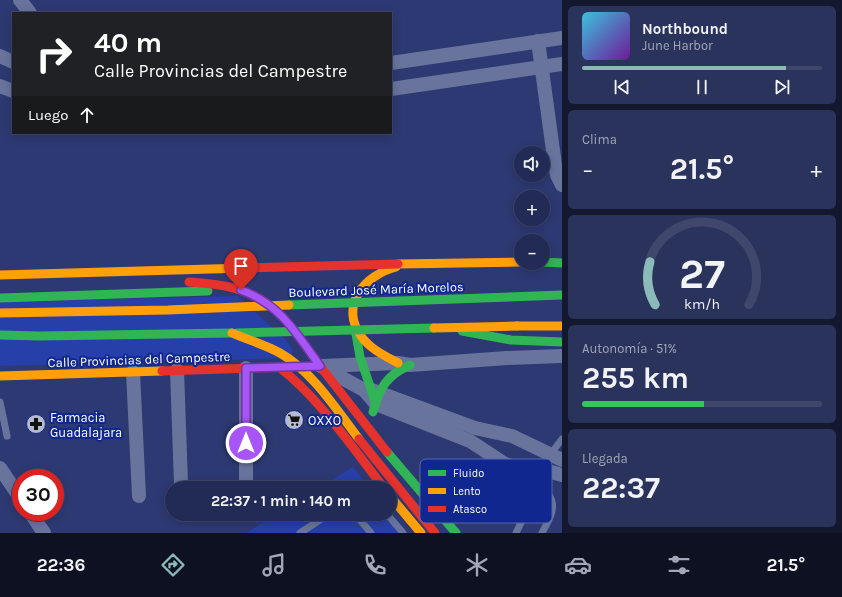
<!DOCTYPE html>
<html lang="es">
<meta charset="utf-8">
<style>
body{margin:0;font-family:Karla,sans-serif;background:#2a335c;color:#f1f3f6;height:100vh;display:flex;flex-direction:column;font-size:15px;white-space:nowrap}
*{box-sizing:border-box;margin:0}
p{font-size:13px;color:#a2a7b9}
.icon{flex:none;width:22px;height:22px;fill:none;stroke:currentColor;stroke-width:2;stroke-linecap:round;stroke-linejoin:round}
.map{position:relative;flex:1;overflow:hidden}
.side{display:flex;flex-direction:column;gap:6px;padding:6px;background:#13182f;width:280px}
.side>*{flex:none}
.banner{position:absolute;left:12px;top:12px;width:380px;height:122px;border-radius:0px;box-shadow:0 2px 10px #0003,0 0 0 1px #3f476c;background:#202124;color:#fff;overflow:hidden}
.fabs{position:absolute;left:514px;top:146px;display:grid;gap:8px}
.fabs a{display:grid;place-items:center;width:36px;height:36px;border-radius:50%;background:#222b56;box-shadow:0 2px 10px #0003,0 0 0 1px #3f476c;font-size:20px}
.speed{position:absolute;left:12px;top:469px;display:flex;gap:8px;font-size:20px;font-weight:700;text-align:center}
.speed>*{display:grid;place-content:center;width:52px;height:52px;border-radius:50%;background:#222b56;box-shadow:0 2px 10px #0003,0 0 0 1px #3f476c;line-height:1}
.speed .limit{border:6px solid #d22;background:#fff;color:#111}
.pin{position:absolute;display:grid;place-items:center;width:34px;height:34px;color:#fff;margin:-41px -17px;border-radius:50% 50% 50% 0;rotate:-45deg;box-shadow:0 0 4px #0007}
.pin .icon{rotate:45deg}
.me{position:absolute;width:44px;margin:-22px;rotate:0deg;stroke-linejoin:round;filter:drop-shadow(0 0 3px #0008)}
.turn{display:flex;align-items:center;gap:14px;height:84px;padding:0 16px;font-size:18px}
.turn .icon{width:52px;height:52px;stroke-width:2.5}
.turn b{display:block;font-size:28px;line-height:34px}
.then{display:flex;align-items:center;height:38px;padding:0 16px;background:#0003;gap:8px;font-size:15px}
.big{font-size:30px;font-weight:700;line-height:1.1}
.side .widget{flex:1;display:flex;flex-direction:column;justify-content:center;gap:6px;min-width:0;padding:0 14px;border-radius:6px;background:#2a335c}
.side .dial{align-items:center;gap:0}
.dial svg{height:104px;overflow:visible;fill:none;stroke:#3f476c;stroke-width:7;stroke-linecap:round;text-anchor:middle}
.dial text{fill:#f1f3f6;stroke:none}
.song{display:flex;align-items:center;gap:12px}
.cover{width:48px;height:48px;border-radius:6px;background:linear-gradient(135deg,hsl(190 70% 55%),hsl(280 70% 35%))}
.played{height:4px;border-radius:2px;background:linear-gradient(90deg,#8bbbb9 85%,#3f476c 85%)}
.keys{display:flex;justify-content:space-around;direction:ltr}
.heat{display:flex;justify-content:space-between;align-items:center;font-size:22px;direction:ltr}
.charge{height:6px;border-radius:3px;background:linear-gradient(90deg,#34c759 51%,#3f476c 0)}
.trip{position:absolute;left:165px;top:481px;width:232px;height:40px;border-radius:20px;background:#222b56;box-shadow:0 2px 10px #0003,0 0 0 1px #3f476c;font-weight:700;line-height:40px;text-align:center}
.tab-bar{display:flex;height:64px;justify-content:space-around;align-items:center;background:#0e1122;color:#a2a7b9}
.tab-bar .icon{width:28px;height:28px}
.tab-bar .current{color:#8bbbb9}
.tab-bar b{font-size:18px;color:#f1f3f6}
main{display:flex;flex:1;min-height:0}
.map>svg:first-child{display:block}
.green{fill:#273fa8}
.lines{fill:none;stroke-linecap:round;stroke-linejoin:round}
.lane{stroke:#69749d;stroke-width:7}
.street{stroke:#69749d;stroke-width:14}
.fast{stroke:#30b455;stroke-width:9}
.slow{stroke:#ff9f0a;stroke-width:9}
.jam{stroke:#e5322d;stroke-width:9}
.fast-bridge{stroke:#30b455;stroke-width:9}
.slow-bridge{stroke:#ff9f0a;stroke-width:9}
.jam-bridge{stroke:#e5322d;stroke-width:9}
.route-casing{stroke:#6d37a1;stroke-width:10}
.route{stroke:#a855f7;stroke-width:7}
.labels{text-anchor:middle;stroke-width:4;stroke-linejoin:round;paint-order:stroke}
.street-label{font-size:13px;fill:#fff;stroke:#10278f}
.poi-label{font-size:13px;fill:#fff;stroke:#10278f;text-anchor:start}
.key{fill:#10278f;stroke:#5868b1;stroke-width:1}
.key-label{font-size:11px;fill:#fff}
</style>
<main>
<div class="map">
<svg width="562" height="533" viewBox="0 0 562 533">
<rect width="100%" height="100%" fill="#2d3972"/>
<g class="green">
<polygon points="238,296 286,340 293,350 291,358 0,366 0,302"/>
<polygon points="353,467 370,488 319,488"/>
<polygon points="390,512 407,533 246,533 277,514 390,514"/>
</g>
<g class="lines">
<g class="lane">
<polyline points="0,402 7,436"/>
<polyline points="550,455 562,439"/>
<polyline points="355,514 371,533"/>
<polyline points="387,514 403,533"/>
<polyline points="300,533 329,514"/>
<path d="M516,533L530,504L539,494L549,495C558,508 548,521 542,533"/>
</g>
<g class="street">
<polyline points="20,0 30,13"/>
<polyline points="538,41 555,165 557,175 562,185"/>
<polyline points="0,56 13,62"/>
<polyline points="391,63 562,38"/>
<polyline points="0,86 13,91"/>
<polyline points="391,89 562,64"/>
<polyline points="321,366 398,363 410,365 507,358 562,356"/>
<polyline points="324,368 364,390 376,404 470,441 505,464 517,468 548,471 562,475"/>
<polyline points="177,370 181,484"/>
<polyline points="133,372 139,496"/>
<polyline points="372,390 475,428 512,436 562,460"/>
<polyline points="0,468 21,499"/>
<polyline points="246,488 246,368"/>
<polyline points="30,512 44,533"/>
<polyline points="246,515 246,514"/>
</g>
<g class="fast">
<polyline points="543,262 562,263"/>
<polyline points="0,298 208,291"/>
<polyline points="355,328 360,357 376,404"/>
<polyline points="462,331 511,340 562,342"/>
<polyline points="0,335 40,336 232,333"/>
<path d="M373,412C379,388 387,375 410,365"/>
<polyline points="387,452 456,533"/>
</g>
<g class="slow">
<polyline points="398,264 521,262"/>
<path d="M396,267C365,275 339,305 361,336C370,349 385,356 398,363"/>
<polyline points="0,275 246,268"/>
<polyline points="517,326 562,326"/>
<polyline points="0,376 162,371"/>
<polyline points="390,496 421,533"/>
</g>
<g class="jam">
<polyline points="246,268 398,264"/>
<path d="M189,282C265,286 279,308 320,366"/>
<path d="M279,367C320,399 352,447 384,488"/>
<polyline points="162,371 320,366 387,452"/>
</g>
<g class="fast-bridge">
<polyline points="289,305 562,295"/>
<polyline points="237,333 434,328"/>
</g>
<g class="slow-bridge">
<polyline points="0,313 168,310 289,305"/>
<polyline points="434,328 517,326"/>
<path d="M232,333C248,340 266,345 280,353C313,372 336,409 359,439"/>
</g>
<polyline class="jam-bridge" points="359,439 435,533"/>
</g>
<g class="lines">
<defs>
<path id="route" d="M241,290C281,305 296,333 320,366L246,368V443"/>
</defs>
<use href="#route" class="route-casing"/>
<use href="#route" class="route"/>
</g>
<defs>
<symbol id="supermarket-disc" viewBox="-11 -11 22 22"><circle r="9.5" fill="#b6bace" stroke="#10278f"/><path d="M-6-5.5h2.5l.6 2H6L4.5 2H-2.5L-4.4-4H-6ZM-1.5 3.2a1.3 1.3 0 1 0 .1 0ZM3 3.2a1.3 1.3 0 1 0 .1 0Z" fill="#111"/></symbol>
<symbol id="pharmacy-disc" viewBox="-11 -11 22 22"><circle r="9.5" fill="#b6bace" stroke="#10278f"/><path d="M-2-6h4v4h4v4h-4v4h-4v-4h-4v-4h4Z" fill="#111"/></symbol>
</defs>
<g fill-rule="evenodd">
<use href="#supermarket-disc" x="283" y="409" width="22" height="22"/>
<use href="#pharmacy-disc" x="25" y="413" width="22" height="22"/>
</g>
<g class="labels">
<g class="street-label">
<text transform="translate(376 289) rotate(-2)" y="5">Boulevard José María Morelos</text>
<text transform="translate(139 359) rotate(-2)" y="5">Calle Provincias del Campestre</text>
</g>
<g class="poi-label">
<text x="50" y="422">Farmacia<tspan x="50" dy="15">Guadalajara</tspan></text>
<text x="308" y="425">OXXO</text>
</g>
</g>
<rect x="420" y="459" width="132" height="64" rx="6" class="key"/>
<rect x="428" y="470" width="18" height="6" fill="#30b455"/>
<rect x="428" y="488" width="18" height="6" fill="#ff9f0a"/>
<rect x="428" y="506" width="18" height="6" fill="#e5322d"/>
<g class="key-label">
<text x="453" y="477">Fluido</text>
<text x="453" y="495">Lento</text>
<text x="453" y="513">Atasco</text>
</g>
</svg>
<div class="fabs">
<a><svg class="icon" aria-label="sound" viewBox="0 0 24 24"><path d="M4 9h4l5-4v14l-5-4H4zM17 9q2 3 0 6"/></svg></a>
<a>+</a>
<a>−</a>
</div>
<div class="speed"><div class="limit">30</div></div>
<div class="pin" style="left:241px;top:290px;background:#d93025"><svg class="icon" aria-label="arrive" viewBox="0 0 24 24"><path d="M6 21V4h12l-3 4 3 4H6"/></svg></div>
<svg class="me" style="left:246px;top:443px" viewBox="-20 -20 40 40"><circle r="17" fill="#a855f7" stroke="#fff" stroke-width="3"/><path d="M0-11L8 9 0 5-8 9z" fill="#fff"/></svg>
<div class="trip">22:37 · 1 min · 140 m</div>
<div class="banner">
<div class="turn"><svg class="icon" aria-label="right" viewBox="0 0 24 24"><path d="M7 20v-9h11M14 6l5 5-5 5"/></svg><div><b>40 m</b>Calle Provincias del Campestre</div></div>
<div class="then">Luego<svg class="icon" aria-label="ahead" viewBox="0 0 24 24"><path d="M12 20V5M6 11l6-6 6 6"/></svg></div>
</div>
</div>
<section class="side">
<div class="widget">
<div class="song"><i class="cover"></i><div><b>Northbound</b><p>June Harbor</p></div></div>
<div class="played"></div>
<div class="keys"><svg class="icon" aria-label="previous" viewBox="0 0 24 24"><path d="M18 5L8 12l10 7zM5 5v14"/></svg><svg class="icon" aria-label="pause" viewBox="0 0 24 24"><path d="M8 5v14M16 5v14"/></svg><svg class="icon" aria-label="next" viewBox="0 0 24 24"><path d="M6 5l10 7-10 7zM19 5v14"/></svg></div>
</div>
<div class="widget"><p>Clima</p>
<div class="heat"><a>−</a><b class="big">21.5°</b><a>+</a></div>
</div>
<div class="widget dial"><svg viewBox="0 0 100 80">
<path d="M14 69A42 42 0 1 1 86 69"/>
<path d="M14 69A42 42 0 0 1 10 36" stroke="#8bbbb9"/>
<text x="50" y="56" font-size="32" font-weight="700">27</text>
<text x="50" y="72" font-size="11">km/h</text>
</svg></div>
<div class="widget"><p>Autonomía · 51%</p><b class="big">255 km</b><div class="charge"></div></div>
<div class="widget"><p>Llegada</p><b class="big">22:37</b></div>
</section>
</main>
<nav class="tab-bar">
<b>22:36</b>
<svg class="icon current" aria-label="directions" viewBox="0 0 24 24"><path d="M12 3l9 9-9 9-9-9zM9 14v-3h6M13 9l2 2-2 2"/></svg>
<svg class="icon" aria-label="music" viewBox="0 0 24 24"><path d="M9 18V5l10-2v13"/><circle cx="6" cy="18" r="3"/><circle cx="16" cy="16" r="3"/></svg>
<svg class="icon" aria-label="phone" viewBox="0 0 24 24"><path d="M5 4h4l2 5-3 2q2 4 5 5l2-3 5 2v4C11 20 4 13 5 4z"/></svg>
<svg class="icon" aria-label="climate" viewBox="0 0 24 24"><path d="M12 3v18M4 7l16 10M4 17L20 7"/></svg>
<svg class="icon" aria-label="car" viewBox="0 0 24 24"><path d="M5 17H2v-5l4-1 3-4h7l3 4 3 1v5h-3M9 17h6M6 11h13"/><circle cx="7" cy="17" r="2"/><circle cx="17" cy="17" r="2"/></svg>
<svg class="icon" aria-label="filters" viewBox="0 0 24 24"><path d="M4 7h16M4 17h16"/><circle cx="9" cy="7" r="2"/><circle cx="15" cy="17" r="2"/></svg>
<b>21.5°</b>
</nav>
